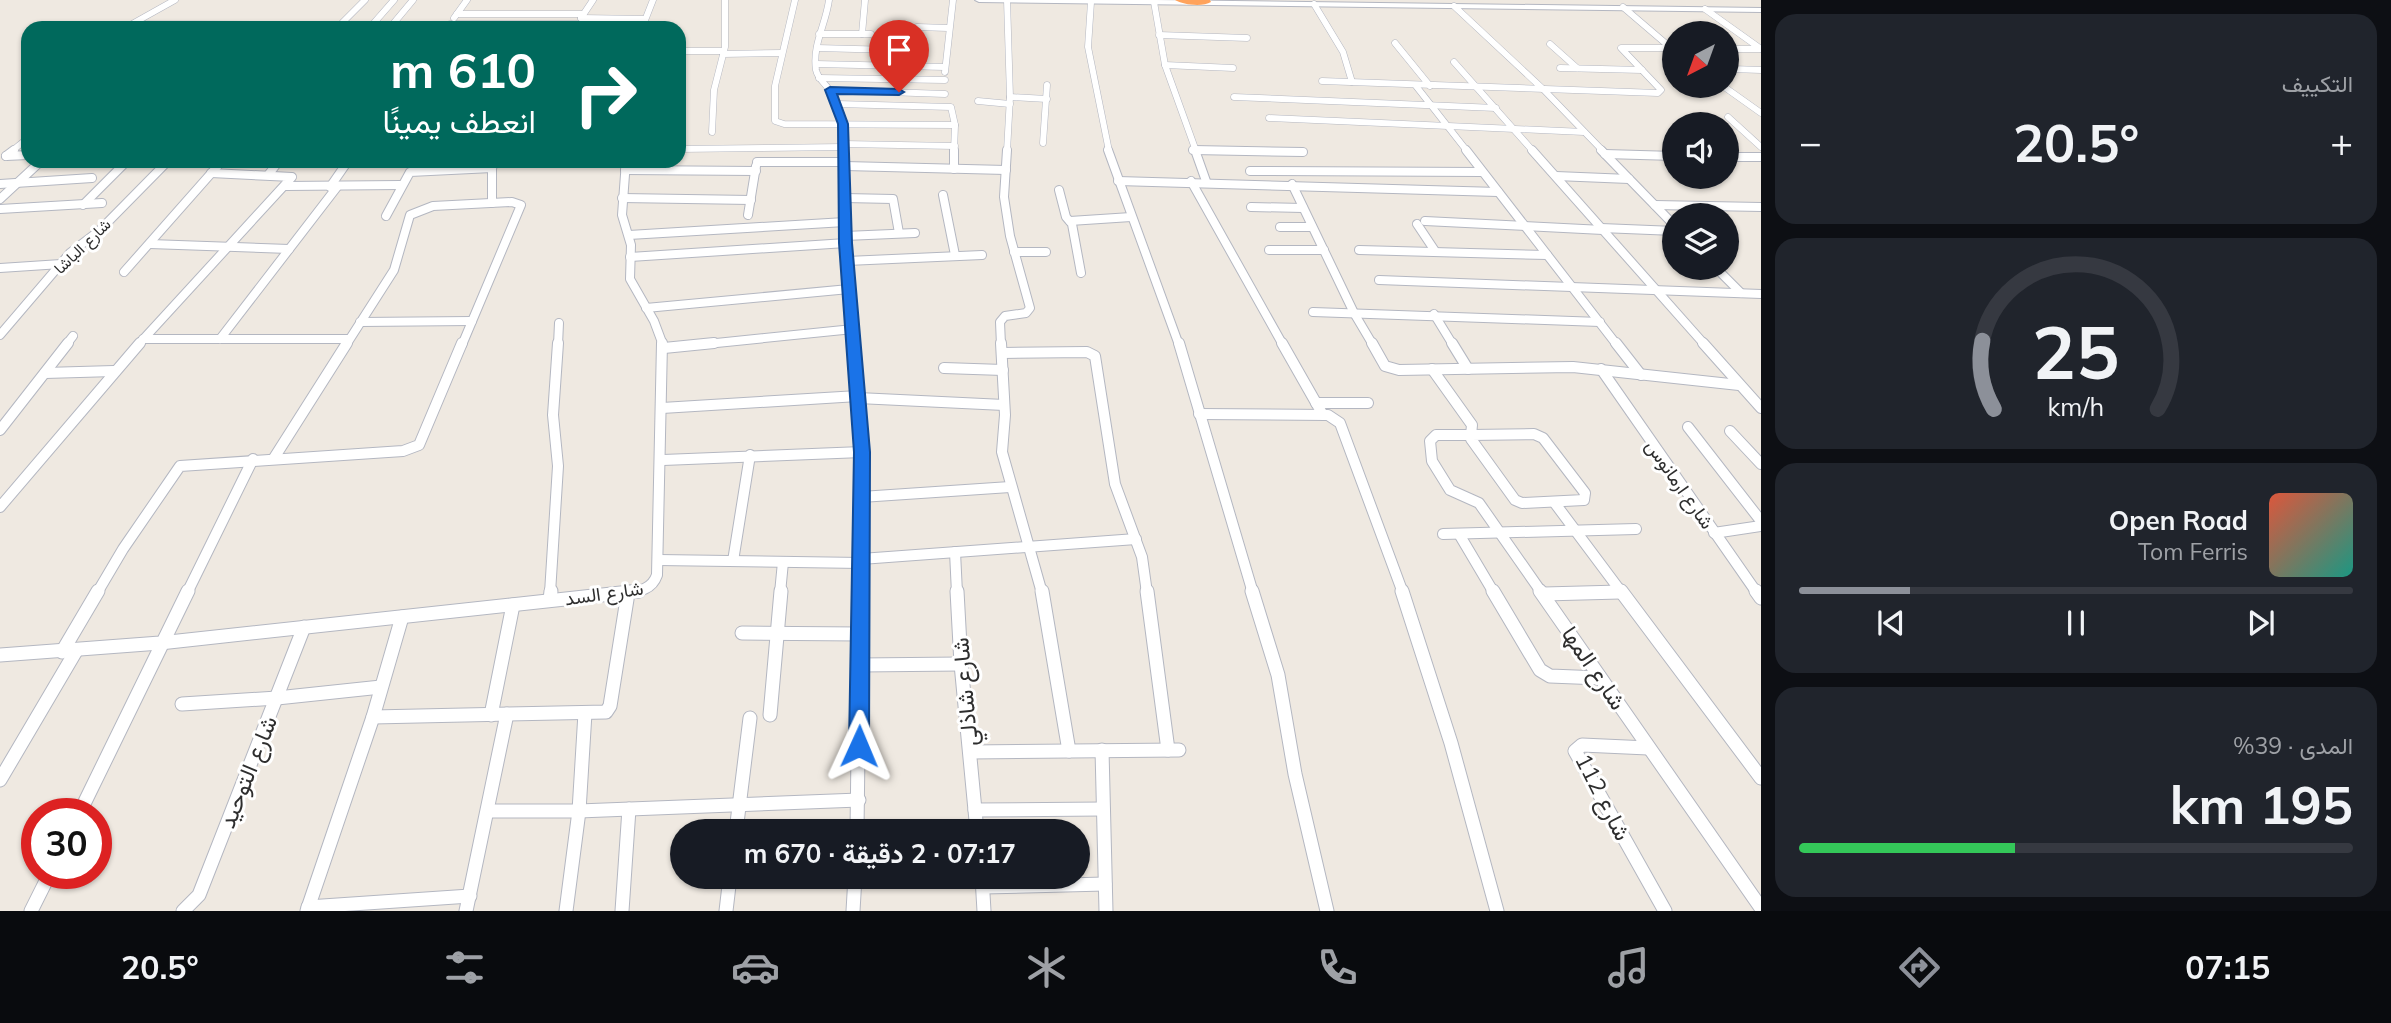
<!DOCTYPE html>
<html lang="ar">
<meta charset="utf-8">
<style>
body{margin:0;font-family:Mulish,Vazirmatn,sans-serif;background:#20242c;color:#f1f3f6;direction:rtl;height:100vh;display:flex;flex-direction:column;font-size:26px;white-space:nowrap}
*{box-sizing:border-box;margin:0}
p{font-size:23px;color:#9ea1a6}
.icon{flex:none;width:38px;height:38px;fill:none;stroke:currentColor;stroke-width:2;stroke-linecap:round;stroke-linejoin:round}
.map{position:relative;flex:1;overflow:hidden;direction:ltr}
.sheet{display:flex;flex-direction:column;gap:14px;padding:14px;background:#0d0f14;width:630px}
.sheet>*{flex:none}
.hud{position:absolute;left:21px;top:21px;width:665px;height:147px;border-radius:21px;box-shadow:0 2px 5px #0004;direction:rtl;background:#00695c;color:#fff;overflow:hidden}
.needle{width:46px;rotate:221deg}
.fabs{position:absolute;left:1662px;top:21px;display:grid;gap:14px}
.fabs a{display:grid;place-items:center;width:77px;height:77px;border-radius:50%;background:#171b24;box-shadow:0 2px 5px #0004;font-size:35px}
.speed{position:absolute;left:21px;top:798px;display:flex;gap:14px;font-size:35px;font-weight:700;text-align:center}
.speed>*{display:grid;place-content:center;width:91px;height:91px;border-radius:50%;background:#171b24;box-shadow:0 2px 5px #0004;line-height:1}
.speed .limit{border:10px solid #d22;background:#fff;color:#111}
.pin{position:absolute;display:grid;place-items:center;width:60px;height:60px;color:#fff;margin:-72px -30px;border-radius:50% 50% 50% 0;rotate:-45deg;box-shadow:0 0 7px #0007}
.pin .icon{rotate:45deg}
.me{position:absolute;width:77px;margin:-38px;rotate:1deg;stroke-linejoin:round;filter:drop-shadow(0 0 5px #0008)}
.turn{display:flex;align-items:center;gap:24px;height:147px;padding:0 35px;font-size:32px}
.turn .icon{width:91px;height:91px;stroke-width:2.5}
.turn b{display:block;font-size:49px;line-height:60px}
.big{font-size:52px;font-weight:700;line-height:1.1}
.sheet .widget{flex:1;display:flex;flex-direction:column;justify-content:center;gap:10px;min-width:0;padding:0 24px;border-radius:21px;background:#20242c}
.sheet .dial{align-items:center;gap:0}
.dial svg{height:182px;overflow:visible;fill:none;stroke:#363941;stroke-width:7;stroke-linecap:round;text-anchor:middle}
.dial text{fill:#f1f3f6;stroke:none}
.song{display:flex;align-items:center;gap:21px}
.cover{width:84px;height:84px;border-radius:10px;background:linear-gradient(135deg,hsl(10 70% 55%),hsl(170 70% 35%))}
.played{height:7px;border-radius:4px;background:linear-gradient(90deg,#8c9099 20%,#363941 20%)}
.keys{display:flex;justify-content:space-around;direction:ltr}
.heat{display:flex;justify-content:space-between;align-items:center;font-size:38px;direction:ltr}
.charge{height:10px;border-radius:5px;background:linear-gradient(90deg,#34c759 39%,#363941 0)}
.trip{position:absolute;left:670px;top:819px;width:420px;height:70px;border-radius:35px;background:#171b24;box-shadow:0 2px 5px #0004;font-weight:700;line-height:70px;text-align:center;direction:rtl}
.dock{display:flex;height:112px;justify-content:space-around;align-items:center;background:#090b0e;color:#9ea1a6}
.dock .icon{width:49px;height:49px}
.dock .current{color:#8c9099}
.dock b{font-size:32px;color:#f1f3f6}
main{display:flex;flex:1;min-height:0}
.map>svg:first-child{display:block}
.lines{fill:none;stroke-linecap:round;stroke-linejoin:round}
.street-far3-casing{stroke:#b4b7c1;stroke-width:7}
.street-far2-casing{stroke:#b4b7c1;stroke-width:10}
.street-far1-casing{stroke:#b4b7c1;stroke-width:12}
.street-casing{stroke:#b4b7c1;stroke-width:15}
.secondary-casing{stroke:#b4b7c1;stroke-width:2}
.highway-casing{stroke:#c9c9c9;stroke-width:2}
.street-far3{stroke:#fff;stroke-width:6}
.street-far2{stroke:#fff;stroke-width:8}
.street-far1{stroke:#fff;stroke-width:10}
.street{stroke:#fff;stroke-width:13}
.secondary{fill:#fff;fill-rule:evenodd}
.highway{fill:#ffa35c;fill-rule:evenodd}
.route{fill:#1a73e8;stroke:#114b97;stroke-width:2}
.labels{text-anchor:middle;stroke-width:6;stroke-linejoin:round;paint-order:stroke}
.far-street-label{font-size:16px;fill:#2e2e2e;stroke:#fff}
.street-label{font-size:19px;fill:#2e2e2e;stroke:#fff}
.near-street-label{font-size:23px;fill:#2e2e2e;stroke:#fff}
</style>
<main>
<section class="sheet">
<div class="widget"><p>التكييف</p>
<div class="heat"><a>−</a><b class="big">20.5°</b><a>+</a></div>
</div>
<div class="widget dial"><svg viewBox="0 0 100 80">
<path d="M14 69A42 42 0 1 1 86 69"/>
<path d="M14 69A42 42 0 0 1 9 39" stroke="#8c9099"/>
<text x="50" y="56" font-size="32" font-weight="700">25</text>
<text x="50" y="72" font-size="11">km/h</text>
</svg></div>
<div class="widget">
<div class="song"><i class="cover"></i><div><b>Open Road</b><p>Tom Ferris</p></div></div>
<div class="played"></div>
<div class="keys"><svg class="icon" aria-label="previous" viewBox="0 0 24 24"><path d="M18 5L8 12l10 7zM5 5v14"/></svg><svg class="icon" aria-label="pause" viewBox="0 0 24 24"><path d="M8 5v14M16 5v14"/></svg><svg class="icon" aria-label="next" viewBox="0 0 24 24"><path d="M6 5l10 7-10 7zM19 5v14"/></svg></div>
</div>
<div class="widget"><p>المدى · 39%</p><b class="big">195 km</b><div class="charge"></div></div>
</section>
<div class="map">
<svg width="1761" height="911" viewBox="0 0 1761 911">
<rect width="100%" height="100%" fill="#efe9e1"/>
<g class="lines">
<defs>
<g id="street-far3">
<polyline points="175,0 132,24 449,25"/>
<polyline points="795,0 775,86 775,121 784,124 955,125"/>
<path d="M829,0C826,24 812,45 816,70C818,80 827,84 831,93C841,112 843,130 844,151"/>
<polyline points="1091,2 1088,47 1109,151"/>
<polyline points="1154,2 1165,65 1196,151"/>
<polyline points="1314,4 1343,52 1352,82"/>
<polyline points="1454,6 1544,90 1603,151"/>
<polyline points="1623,7 1671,48"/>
<polyline points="1705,9 1761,49"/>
<polyline points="457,14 583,14"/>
<polyline points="454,18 467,0"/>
<polyline points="581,18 644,19"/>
<polyline points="581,18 593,0"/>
<polyline points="373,24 394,0"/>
<polyline points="393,24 413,0"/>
<polyline points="450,24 577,24"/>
<polyline points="339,26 365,0"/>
<polyline points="917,27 948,28"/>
<polyline points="642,28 653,0"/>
<polyline points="819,34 871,34"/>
<polyline points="862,34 865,0"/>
<polyline points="1159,35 1247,38"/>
<polyline points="1395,43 1430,86"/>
<polyline points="1550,44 1577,68"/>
<polyline points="817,48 893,50"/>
<polyline points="1727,49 1761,49"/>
<polyline points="679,51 723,51"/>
<polyline points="723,54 782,53"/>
<polyline points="1454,62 1533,151"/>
<polyline points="816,64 945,67"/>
<polyline points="1165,65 1233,68"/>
<polyline points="1560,68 1642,70"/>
<polyline points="1732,69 1761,70"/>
<polyline points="945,72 953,0"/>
<polyline points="819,78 945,80"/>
<polyline points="1322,81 1658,93 1661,90 1621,48 1675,48"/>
<polyline points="1416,86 1467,151"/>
<polyline points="1723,86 1761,113"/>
<polyline points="830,90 945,94"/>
<polyline points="1010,97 1047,99"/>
<polyline points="1234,97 1496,108"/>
<polyline points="978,101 1010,104"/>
<polyline points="837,104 951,107 955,125 954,151"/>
<polyline points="1728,117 1761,147"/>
<polyline points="1269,118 1584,132"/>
<polyline points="712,132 714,90 725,47 725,0"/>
<polyline points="1043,143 1047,85"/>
<polyline points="844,144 955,146"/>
<polyline points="679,149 844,147"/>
<polyline points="1193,150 1269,151"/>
<polyline points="12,151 28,138"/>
<polyline points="1007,151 1010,97 1007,0"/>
</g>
<g id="street-far2">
<polyline points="844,150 846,243 854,345"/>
<polyline points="1108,150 1179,345"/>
<polyline points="1193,150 1303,152"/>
<polyline points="1195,150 1206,181"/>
<polyline points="1466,150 1617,345"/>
<polyline points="1532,150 1705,345"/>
<polyline points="1601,150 1675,226"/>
<polyline points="1605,154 1675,156"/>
<polyline points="6,156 14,150"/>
<polyline points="6,156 28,155"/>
<polyline points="1727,157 1761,157"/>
<polyline points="310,161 348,162"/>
<polyline points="626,161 622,215 631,245 630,279 654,321 663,345"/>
<polyline points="757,162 845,162"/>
<polyline points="845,166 1006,170"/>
<polyline points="954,169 954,150"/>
<polyline points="625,170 756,171"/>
<polyline points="1250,171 1482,172"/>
<polyline points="268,175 279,161"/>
<polyline points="1556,176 1629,179"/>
<polyline points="1118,181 1498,192"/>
<polyline points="1191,181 1283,345"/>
<polyline points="0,184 92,178"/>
<polyline points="1292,184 1354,313 1373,345"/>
<polyline points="286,186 401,185"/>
<polyline points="330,187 348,161"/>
<polyline points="1059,190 1066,217 1072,224 1081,273"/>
<polyline points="943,195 955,255"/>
<polyline points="622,198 751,200"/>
<polyline points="845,198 893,199 899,233"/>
<polyline points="0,199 41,161"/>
<polyline points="492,203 492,168 495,161"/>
<polyline points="83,205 127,161"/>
<polyline points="1655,205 1761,207"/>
<polyline points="1251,207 1303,208"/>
<polyline points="0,209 102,203"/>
<polyline points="748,215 756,166"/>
<polyline points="386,216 410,172 492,168"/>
<polyline points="1070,221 1131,217"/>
<polyline points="1425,221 1603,230"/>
<polyline points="1417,224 1435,251"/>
<polyline points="1280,227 1312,227"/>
<polyline points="1601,228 1675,231"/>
<polyline points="629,235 845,222"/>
<polyline points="845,236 915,233"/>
<polyline points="150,244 289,249"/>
<polyline points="1269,250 1324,250"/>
<polyline points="1359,250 1547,255"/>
<polyline points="1014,252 1046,252"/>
<polyline points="630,257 846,243"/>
<polyline points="847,261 982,255"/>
<polyline points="0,268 61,264"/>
<polyline points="1716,268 1741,293"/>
<polyline points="124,272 222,161"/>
<polyline points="1379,280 1761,294"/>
<polyline points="646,308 849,289"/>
<polyline points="1313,312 1600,322"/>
<polyline points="1434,314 1453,345"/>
<polyline points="360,322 472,321"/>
<polyline points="0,335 70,253 99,231 168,161"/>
<polyline points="143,339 349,339"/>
<polyline points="220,339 337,187"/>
<polyline points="66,345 73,336"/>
<polyline points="138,345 292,177 211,173"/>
<polyline points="346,345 394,270 410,215 433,206 512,202 521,205 462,345"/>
<polyline points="558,345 559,323"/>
<polyline points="697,345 853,329"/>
<polyline points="1001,345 1000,322 1005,316 1026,313 1030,308 1010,236 1004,197 1007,150"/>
</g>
<g id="street-far1">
<polyline points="854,343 862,452 860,593"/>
<polyline points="1001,343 1005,415 1002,452 1042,593"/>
<polyline points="1179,343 1253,593"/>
<polyline points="1282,343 1323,415"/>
<polyline points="1372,343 1385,366 1399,370 1573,367 1739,385"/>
<polyline points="1452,343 1468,369"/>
<polyline points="1616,343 1641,375"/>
<polyline points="1703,343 1761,408"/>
<polyline points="664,348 714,343"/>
<polyline points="1002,353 1087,352 1095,356 1115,484 1142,557 1147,593"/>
<polyline points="944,368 1003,370"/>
<polyline points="1432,369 1472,425 1471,435"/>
<polyline points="1601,369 1757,593"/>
<polyline points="45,373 114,371"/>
<polyline points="858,398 1004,405"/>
<polyline points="1316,403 1368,403"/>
<polyline points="662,408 858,396"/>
<polyline points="1199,414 1328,415 1340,423 1403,593"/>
<polyline points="1688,427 1761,521"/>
<polyline points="0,430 68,343"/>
<polyline points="1730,431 1761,464"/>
<polygon points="1534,434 1543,438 1585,493 1584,500 1522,503 1515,500 1471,439 1471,435"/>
<polyline points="1471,435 1436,435 1430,441 1432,461 1450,490 1479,503 1542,593"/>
<polyline points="274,458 347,343"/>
<polyline points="663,460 862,452"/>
<polyline points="861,497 1010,487"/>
<polyline points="1554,502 1622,593"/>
<polyline points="0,507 140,343"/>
<polyline points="1714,533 1761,526"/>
<polyline points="1443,534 1636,529"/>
<polyline points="1459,534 1494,593"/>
<polyline points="955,552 957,593"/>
<polyline points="861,559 1136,539"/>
<polyline points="658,560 861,563"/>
<polyline points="733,561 750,455"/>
<polyline points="97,593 123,549 180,466 403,451 419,445 462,343"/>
<polyline points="187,593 253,459"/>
<polyline points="550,593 558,466 553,415 558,343"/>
<path d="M620,593C636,591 651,592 657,575L662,343"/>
<polyline points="780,593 783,562"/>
<polyline points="1583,593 1620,592"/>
</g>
<g id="street">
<polyline points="957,591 961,664 977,831"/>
<polyline points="1042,591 1069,751"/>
<polyline points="1147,591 1168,750"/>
<polyline points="1252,591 1278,675 1295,774 1327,911"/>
<polyline points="1402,591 1451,743 1497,911"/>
<polyline points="1493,591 1540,670 1550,676 1600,678"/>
<polyline points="1540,591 1761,908"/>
<polyline points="1621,591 1761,778"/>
<polyline points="1756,591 1761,598"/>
<polyline points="1544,594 1620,592"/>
<polyline points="550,600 551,591"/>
<polyline points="742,633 860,634"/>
<polyline points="62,652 98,591"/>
<polyline points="0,655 160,643 639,591"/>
<polyline points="860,665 961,664"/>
<polyline points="182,704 277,698 381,687"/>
<polyline points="491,715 513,605"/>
<polyline points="770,715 781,591"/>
<polyline points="373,717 606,712 610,706 628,593"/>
<polyline points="1648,748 1582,745 1575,751 1665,911"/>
<polyline points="1102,750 1106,911"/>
<polyline points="970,752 1179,750"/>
<polyline points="0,780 76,651"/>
<polyline points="975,810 1103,809"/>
<polyline points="489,811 579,811 859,800"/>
<polyline points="79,814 188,591"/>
<polyline points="736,831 750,718"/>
<polyline points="857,831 860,591"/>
<polyline points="982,877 984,911"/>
<polyline points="983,887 1105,884"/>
<polyline points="308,907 470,896"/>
<polyline points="31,911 50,873"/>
<polyline points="183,911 199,895 304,627"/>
<polyline points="307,911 373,717 402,617"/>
<polyline points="466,911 507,714"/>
<polyline points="566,911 579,811 585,713"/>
<polyline points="622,911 629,809"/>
<polyline points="726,911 730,877"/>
<polyline points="853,911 855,877"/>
</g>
<polygon id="secondary" points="975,0 1156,0 1761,8 1761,12 979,2"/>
<path id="highway" d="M1175,0H1210L1211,2C1203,7 1183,5 1175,0Z"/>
</defs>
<use href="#street-far3" class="street-far3-casing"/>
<use href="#street-far2" class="street-far2-casing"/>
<use href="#street-far1" class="street-far1-casing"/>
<use href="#street" class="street-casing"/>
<use href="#secondary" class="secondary-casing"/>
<use href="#highway" class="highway-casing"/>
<use href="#street-far3" class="street-far3"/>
<use href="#street-far2" class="street-far2"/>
<use href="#street-far1" class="street-far1"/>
<use href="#street" class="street"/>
<use href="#secondary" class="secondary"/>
<use href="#highway" class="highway"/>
</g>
<polygon class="route" points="830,87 899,89 904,92 899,95 837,94 848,124 852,243 870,452 869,746 866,753 859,756 852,753 849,746 854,452 839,243 838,124 825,90"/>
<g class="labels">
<g class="far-street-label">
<text transform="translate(82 246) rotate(-44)" y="6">شارع الباشا</text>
</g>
<g class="street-label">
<text transform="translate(1680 484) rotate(55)" y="7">شارع ارمانوس</text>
<text transform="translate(604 593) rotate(-8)" y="7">شارع السد</text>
</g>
<g class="near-street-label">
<text transform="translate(1594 668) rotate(56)" y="8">شارع المها</text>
<text transform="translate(965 692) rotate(-95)" y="8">شارع شاذلي</text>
<text transform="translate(248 772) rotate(-68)" y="8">شارع التوحيد</text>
<text transform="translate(1603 797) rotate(63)" y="8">شارع 112</text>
</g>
</g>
</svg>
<div class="fabs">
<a><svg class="needle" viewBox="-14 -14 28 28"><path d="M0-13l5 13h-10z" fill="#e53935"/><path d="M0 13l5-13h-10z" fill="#9ea1a6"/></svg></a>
<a><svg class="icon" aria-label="sound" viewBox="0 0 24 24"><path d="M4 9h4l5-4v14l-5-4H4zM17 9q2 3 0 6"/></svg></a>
<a><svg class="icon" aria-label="layers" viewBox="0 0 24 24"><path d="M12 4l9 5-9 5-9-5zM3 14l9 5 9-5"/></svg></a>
</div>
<div class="speed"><div class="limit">30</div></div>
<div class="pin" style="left:899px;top:92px;background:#d93025"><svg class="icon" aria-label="arrive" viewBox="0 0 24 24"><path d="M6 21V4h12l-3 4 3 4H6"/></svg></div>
<svg class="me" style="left:859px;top:746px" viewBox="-20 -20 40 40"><path d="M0-17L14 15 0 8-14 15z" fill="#1a73e8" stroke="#fff" stroke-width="4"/></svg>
<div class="trip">07:17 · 2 دقيقة · 670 m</div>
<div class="hud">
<div class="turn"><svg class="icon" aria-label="right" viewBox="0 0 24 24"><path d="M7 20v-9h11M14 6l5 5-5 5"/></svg><div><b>610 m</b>انعطف يمينًا</div></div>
</div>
</div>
</main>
<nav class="dock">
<b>07:15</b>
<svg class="icon current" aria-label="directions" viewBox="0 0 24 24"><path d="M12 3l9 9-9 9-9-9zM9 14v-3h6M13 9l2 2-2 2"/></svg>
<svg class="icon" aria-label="music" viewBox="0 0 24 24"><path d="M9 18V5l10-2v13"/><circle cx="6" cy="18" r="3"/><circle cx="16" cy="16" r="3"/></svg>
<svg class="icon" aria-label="phone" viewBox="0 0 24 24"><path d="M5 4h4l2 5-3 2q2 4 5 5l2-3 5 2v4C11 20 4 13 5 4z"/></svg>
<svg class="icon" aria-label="climate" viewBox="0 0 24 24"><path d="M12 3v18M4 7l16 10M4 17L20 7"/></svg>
<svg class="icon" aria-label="car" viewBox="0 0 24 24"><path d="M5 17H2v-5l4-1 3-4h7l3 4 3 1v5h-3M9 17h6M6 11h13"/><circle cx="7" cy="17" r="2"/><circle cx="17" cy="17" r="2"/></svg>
<svg class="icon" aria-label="filters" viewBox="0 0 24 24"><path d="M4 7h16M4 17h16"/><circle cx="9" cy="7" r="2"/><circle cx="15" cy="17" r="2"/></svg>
<b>20.5°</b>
</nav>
